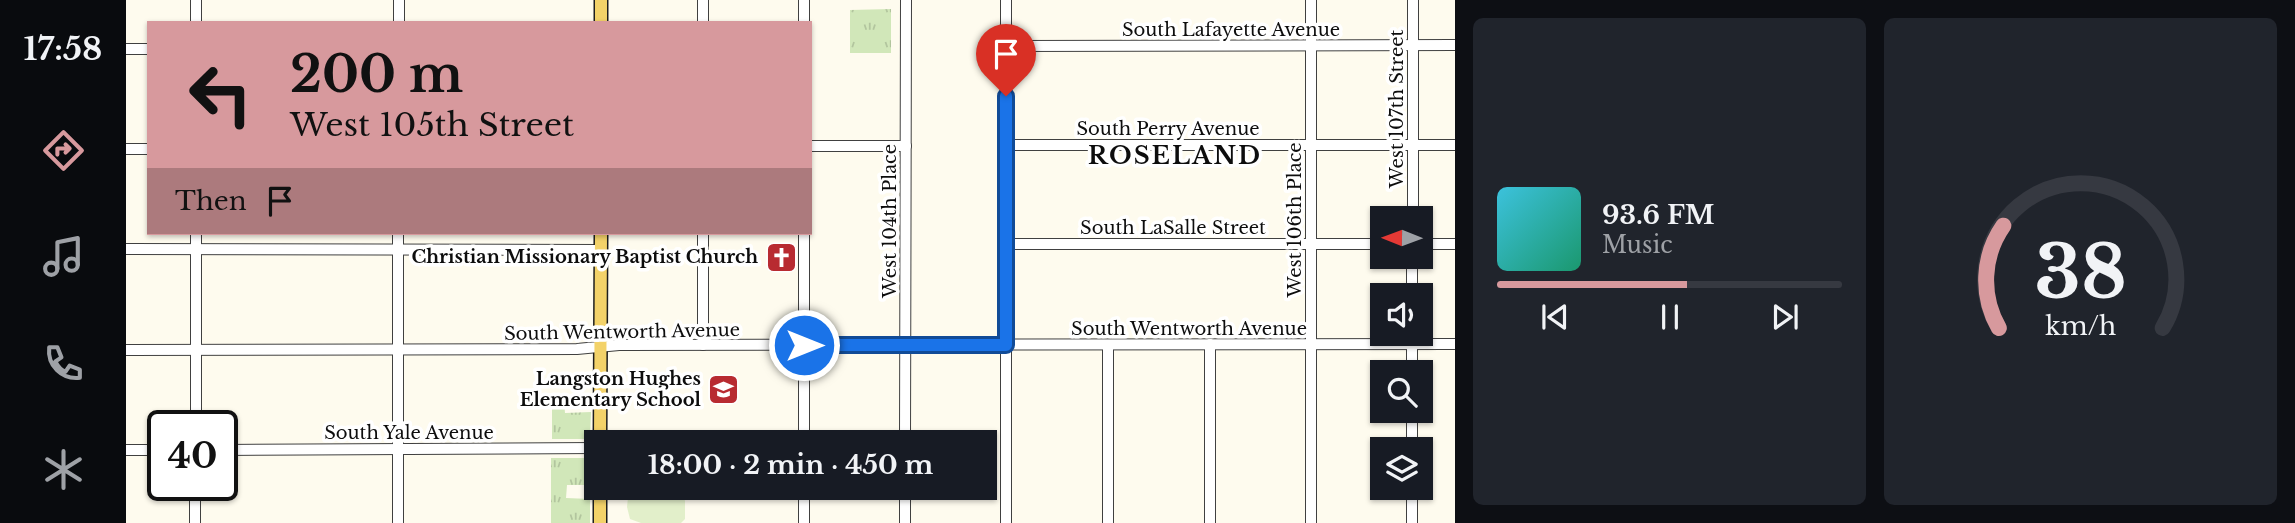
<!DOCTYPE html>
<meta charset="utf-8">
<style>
body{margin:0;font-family:"Libre Baskerville",serif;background:#20242c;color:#f1f3f6;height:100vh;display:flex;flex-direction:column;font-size:26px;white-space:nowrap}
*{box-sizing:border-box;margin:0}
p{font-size:23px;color:#9ea1a6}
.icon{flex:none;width:38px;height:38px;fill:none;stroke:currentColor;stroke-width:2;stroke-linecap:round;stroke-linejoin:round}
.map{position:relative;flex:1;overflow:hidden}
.sheet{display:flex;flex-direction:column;gap:18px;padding:18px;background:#0d0f14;width:840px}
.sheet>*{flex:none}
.hud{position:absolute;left:21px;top:21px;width:665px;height:214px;border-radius:0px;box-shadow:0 2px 5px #0004;background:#d7999d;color:#111;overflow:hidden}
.needle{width:46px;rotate:271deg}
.fabs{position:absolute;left:1244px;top:206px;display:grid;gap:14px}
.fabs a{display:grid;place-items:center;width:63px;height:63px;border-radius:0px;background:#171b24;box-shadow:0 2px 5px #0004;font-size:35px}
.speed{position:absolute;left:21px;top:410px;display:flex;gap:14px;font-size:35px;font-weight:700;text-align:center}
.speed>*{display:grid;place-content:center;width:91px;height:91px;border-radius:50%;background:#171b24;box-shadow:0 2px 5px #0004;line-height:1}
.speed .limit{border:4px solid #111;border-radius:10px;background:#fff;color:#111}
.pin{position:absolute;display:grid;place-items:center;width:60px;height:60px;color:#fff;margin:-72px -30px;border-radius:50% 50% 50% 0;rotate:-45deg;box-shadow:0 0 7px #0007}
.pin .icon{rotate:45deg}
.me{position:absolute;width:77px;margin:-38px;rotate:90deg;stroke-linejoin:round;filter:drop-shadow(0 0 5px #0008)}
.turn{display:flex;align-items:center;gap:24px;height:147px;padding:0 28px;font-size:32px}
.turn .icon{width:91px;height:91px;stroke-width:2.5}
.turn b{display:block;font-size:49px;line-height:60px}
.then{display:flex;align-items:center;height:66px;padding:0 28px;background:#0003;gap:14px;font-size:26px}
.sheet .card{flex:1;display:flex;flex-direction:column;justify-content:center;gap:10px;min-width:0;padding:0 24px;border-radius:10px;background:#20242c}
.sheet .dial{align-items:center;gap:0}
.dial svg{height:182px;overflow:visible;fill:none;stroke:#363941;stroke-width:7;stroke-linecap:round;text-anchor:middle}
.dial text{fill:#f1f3f6;stroke:none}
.song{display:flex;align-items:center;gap:21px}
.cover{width:84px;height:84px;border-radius:10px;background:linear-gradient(135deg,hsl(190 70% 55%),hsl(160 70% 35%))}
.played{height:7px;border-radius:4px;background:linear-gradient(90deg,#d7999d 55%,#363941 55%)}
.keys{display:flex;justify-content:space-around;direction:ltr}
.sheet .tiles{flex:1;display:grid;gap:18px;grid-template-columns:repeat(2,1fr)}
.trip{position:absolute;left:458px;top:430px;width:413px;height:70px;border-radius:0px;background:#171b24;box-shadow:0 2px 5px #0004;font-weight:800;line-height:70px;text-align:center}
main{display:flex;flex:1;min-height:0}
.menu{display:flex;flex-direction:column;width:126px;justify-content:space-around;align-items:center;background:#090b0e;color:#9ea1a6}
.menu .icon{width:49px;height:49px}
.menu .selected{color:#d7999d}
.menu b{font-size:32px;color:#f1f3f6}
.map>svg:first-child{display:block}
.grass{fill:url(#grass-tufts)}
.pitch{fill:#e2efca}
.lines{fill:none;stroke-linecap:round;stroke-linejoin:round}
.minor-casing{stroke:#404040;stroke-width:12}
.major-casing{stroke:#1e1e1e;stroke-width:15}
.minor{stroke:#fff;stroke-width:10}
.major{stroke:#f3d269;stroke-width:12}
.route-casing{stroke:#114b97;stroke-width:18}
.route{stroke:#1a73e8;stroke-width:12}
.labels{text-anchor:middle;stroke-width:7;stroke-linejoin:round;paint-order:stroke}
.street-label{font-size:18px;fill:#0d0d0d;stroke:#fff}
.poi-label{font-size:18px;font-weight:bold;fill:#0d0d0d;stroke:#fff;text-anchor:end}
.district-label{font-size:24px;font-weight:bold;letter-spacing:2px;fill:#0d0d0d;stroke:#fff}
</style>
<main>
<nav class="menu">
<b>17:58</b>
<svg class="icon selected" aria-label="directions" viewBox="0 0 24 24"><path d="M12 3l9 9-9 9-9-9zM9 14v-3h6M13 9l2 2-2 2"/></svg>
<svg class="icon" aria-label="music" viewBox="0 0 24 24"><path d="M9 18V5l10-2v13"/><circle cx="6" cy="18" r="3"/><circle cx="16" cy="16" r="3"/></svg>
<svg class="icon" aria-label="phone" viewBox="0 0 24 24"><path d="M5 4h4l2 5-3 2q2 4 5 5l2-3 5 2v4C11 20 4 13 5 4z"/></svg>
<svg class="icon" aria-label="climate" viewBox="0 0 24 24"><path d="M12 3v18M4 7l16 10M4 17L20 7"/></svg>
</nav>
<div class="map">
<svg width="1329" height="523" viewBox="0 0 1329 523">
<defs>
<pattern id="grass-tufts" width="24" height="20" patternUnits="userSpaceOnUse" patternTransform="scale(1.75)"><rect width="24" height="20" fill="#d1e7b9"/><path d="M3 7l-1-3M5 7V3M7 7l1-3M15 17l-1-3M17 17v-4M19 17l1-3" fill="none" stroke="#b2c59e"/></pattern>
</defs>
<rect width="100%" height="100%" fill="#fefbee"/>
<g class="grass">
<polygon points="765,9 765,53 724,53 724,10"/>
<polygon points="426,401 438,401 439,413 465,412 464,439 426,439"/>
<polygon points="425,458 464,458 464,485 441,485 440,498 464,499 464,523 425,523"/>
</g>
<polygon class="pitch" points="503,488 555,488 559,501 559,519 555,523 515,523 504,519 501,507"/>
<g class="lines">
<defs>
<g id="minor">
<polyline points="1185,0 1185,523"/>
<polyline points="70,23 70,0"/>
<polyline points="273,23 273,0"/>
<polyline points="577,23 577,0"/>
<polyline points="678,23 678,0"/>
<polyline points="881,46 1329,45"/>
<polyline points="0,49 23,49"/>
<polyline points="880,145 1329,145"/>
<polyline points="684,146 780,146"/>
<polyline points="0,149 23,149"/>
<polyline points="1287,219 1287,0"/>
<polyline points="577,233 577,345"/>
<polyline points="678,233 678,443"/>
<polyline points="880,244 1256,244"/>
<polyline points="1295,244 1329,244"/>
<polyline points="0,249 475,250"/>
<polyline points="1286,296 1286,257"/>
<polyline points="1084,344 1084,523"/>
<polyline points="0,350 451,349 493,345 1329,344"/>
<polyline points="1286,373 1286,334"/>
<polyline points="70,425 70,233"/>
<polyline points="779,443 780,0"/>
<polyline points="0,450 37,450"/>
<polyline points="96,450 471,448"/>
<polyline points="1286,450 1286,411"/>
<polyline points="678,488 678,523"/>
<polyline points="779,488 779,523"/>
<polyline points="69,523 69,485"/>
<polyline points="272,523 272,233"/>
<polyline points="880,523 880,0"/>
<polyline points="982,523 982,345"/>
<polyline points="1286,523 1286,488"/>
</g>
<g id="major">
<polyline points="475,23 475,0"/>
<polyline points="474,443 475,233"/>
<polyline points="474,523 474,488"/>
</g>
</defs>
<use href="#minor" class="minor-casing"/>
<use href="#major" class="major-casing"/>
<use href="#minor" class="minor"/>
<use href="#major" class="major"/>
</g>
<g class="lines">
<defs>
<polyline id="route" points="678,345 880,345 880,96"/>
</defs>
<use href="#route" class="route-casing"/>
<use href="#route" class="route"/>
</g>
<defs>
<symbol id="church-square" viewBox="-11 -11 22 22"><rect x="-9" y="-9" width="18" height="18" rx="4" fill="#b82b31" stroke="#fff"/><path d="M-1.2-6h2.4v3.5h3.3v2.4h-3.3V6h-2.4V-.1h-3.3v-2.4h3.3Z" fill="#fff"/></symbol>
<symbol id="school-square" viewBox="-11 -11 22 22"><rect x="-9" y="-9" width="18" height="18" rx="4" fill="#b82b31" stroke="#fff"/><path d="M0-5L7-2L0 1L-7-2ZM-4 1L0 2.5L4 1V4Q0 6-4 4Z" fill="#fff"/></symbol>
</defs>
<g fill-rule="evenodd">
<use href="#church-square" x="638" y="240" width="35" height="35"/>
<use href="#school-square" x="580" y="372" width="35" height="35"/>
</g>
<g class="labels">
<g class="street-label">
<text x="1105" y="36">South Lafayette Avenue</text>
<text transform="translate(1271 109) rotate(-90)" y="6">West 107th Street</text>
<text x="1042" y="135">South Perry Avenue</text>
<text transform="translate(1169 220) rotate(-90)" y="6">West 106th Place</text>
<text transform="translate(764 221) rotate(-90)" y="6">West 104th Place</text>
<text x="1047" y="234">South LaSalle Street</text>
<text x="1063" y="335">South Wentworth Avenue</text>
<text transform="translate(496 332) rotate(-1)" y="6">South Wentworth Avenue</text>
<text x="283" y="439">South Yale Avenue</text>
</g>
<g class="poi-label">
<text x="632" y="263">Christian Missionary Baptist Church</text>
<text x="575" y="385">Langston Hughes<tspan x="575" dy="21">Elementary School</tspan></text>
</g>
<g class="district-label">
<text x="1049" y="164">ROSELAND</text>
</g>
</g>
</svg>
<div class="fabs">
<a><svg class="needle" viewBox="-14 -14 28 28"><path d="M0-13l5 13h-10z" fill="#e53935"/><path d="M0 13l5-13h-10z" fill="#9ea1a6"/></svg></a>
<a><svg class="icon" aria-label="sound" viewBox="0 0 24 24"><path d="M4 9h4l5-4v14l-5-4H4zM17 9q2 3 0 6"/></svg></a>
<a><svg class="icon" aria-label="search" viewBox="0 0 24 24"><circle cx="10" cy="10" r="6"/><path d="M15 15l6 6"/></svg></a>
<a><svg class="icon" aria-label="layers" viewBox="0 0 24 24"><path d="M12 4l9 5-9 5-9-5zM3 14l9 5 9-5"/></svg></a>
</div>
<div class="speed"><div class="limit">40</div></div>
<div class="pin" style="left:880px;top:96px;background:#d93025"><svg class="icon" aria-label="arrive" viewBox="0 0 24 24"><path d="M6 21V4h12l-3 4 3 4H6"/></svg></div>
<svg class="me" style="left:678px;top:345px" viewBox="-20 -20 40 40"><circle r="17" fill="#1a73e8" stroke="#fff" stroke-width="3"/><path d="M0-11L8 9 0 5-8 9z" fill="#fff"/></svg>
<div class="trip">18:00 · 2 min · 450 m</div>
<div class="hud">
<div class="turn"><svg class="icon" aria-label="left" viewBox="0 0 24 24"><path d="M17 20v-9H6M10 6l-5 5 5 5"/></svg><div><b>200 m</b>West 105th Street</div></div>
<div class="then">Then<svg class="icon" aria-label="arrive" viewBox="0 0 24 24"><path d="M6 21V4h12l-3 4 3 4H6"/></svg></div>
</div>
</div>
<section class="sheet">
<div class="tiles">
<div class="card">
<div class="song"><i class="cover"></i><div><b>93.6 FM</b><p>Music</p></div></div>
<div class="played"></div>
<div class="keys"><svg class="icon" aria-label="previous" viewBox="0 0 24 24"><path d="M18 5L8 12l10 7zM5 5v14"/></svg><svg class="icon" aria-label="pause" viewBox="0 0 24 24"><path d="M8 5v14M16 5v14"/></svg><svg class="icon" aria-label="next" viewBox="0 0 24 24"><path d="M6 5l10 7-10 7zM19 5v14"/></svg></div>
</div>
<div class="card dial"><svg viewBox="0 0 100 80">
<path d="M14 69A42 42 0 1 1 86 69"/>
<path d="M14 69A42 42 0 0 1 16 24" stroke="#d7999d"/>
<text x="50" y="56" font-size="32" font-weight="700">38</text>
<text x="50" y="72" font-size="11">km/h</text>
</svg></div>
</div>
</section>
</main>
